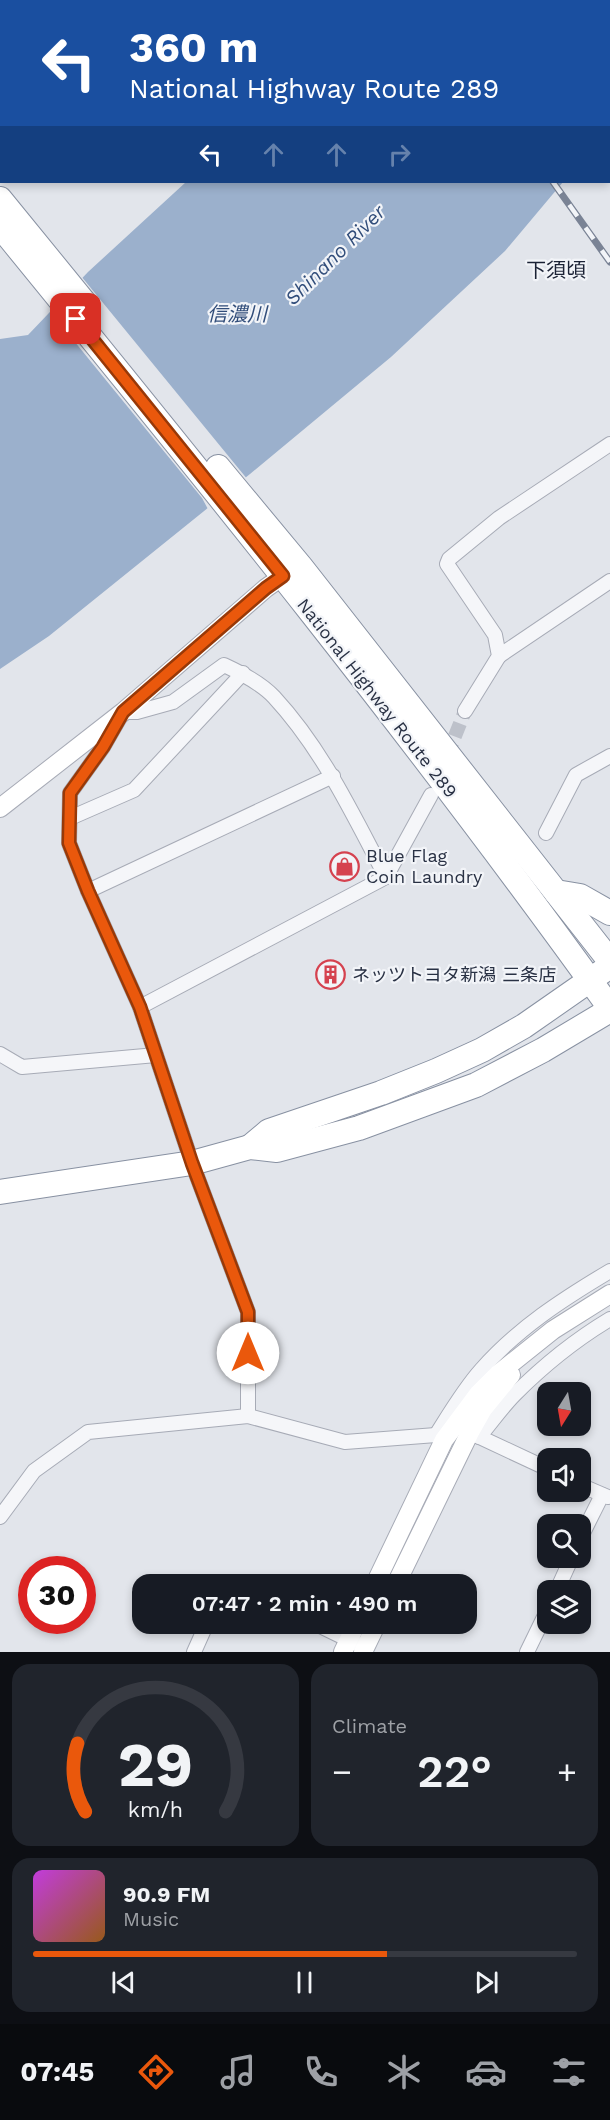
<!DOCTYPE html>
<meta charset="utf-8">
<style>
body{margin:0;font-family:"Work Sans","Noto Sans JP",sans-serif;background:#20242c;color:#f1f3f6;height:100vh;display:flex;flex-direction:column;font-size:22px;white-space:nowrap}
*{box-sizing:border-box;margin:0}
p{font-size:20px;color:#9ea1a6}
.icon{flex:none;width:33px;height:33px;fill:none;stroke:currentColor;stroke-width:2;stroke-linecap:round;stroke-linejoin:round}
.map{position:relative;height:1652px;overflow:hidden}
.side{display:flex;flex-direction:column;gap:12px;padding:12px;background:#0d0f14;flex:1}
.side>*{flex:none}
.banner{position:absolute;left:0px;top:0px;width:610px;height:183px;box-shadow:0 3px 9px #0003;background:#1a4fa0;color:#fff;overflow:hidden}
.needle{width:39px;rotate:191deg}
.fabs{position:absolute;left:537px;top:1382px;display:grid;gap:12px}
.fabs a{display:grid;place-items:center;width:54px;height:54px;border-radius:12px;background:#171b24;box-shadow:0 3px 9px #0003;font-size:30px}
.speed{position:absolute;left:18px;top:1556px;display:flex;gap:12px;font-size:30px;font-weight:700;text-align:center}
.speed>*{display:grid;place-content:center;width:78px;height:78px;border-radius:50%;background:#171b24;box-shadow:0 3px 9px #0003;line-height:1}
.speed .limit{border:9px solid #d22;background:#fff;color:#111}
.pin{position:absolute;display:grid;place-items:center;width:51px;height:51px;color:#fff;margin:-26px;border-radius:12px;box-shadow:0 3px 9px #0006}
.me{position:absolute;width:66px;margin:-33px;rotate:0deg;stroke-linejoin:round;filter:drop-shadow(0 0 4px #0008)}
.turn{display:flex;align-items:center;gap:21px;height:126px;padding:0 30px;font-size:27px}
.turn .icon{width:78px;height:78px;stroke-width:2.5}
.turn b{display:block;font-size:42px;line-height:51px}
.lanes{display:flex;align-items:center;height:57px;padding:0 30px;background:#0003;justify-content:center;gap:30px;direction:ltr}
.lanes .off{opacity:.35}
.big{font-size:45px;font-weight:600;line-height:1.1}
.side .widget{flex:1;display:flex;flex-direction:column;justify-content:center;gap:9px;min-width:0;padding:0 21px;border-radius:18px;background:#20242c}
.side .dial{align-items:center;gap:0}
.dial svg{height:156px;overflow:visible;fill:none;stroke:#363941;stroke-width:7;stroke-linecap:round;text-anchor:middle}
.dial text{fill:#f1f3f6;stroke:none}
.song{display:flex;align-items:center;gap:18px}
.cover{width:72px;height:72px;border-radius:9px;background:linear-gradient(135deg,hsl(290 70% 55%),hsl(30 70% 35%))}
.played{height:6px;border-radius:3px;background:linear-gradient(90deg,#ea580c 65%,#363941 65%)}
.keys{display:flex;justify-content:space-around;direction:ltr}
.heat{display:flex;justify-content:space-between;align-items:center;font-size:33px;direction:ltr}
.side .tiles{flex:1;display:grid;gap:12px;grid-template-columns:1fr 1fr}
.widget:last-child{grid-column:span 2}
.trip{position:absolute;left:132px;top:1574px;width:345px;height:60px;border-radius:18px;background:#171b24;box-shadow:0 3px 9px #0003;font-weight:600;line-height:60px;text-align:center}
.tab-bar{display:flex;height:96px;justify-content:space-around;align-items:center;background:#090b0e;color:#9ea1a6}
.tab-bar .icon{width:42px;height:42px}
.tab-bar .current{color:#ea580c}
.tab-bar b{font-size:27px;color:#f1f3f6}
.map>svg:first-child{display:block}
.water{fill:#9bb0cc}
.pier{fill:#e2e5eb}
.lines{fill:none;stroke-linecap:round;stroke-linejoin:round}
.street-tunnel{stroke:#bdc1ca;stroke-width:14;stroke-dasharray:14 7;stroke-linecap:butt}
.street-casing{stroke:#a7abb6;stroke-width:16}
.secondary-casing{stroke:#a7abb6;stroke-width:20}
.highway-casing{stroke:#8891a2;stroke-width:26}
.street{stroke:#f5f6f9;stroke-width:14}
.secondary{stroke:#fff;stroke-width:18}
.highway{stroke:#fff;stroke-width:24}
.rail-casing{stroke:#7a8395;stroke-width:7}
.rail{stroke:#f2f4f8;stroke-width:4.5;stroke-dasharray:14;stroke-linecap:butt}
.route-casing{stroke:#983908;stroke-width:15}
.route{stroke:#ea580c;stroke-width:10}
.labels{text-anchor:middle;stroke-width:4.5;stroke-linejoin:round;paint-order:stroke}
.street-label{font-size:18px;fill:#293144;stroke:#f2f4f8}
.poi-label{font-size:18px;fill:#293144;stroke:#f2f4f8;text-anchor:start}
.water-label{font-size:20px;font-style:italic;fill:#314d7a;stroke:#f2f4f8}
.neighbourhood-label{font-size:20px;fill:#1b2235;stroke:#f2f4f8}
</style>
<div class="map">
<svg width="610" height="1652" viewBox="0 0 610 1652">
<rect width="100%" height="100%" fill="#e2e5eb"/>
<g class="water">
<polygon points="399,0 610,0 610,130 609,2 398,1"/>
<polygon points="186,182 563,182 505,251 391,357 250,474 49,636 0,669 0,339 28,335 88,272"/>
</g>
<polygon class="pier" points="81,276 248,480 209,511 202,498 48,309"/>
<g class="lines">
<polyline class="street-tunnel" points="447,756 465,711"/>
<defs>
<g id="street">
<polyline points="499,656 610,581"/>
<polyline points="465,711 499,656 495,635 447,564 449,559 499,518 610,444"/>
<polyline points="70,818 134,790 243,673"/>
<polyline points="546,833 576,775 610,756"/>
<polyline points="88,891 333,776"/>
<polyline points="140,1007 386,877 431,795"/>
<polyline points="0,1054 22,1067 156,1055"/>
<path d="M248,1416V1312L192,1163L140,1007L88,891L69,843L70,793L103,747L123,712H137L173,702L224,665C241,673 261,683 274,697C323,750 353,815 386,877"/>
<polyline points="471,1433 548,1469"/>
<path d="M436,1435C450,1413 464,1389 481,1370C518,1328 563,1299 610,1271"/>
<path d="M479,1437C491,1423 502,1407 515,1394C544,1365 575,1340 610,1319"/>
<polyline points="580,1485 608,1497"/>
<polyline points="0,1517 34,1471 88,1432 248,1416 345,1442 436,1435 444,1440"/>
<polyline points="580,1539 602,1495"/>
<polyline points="557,1590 572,1557"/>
<polyline points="314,1623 355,1643"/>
<polyline points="194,1652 207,1623"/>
<polyline points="527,1652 548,1609"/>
</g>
<g id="secondary">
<polyline points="0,808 123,712 266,588 283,576"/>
<polyline points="375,1584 444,1440 479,1393 498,1374 553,1330 610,1294"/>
<polyline points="396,1584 470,1432 483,1409 511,1375"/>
<polyline points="343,1652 357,1623"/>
<polyline points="363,1652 377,1623"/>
</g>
<g id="highway">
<polyline points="0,199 88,307"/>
<path d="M0,226C209,482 417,739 610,1008"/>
<polyline points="218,467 301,567 610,961"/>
<polyline points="556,892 580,896 610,913"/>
<polyline points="250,1147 269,1131 381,1093 436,1071 482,1050 524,1026 603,971"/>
<polyline points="0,1192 192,1163 250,1147 277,1150 359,1128 476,1085 543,1050 610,1010"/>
</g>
</defs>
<use href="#street" class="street-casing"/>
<use href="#secondary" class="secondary-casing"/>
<use href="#highway" class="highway-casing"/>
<use href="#street" class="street"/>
<use href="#secondary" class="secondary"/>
<use href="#highway" class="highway"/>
<defs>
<g id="rail">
<polyline points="427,0 428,2"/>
<polyline points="553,182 610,262"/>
</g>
</defs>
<use href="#rail" class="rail-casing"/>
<use href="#rail" class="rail"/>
</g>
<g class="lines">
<defs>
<polyline id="route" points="76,319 283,576 266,588 123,712 103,747 70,793 69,843 88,891 140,1007 192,1163 248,1312 248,1353"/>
</defs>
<use href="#route" class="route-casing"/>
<use href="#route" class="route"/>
</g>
<defs>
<symbol id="shop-ring" viewBox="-11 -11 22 22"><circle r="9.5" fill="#f2f4f8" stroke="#d5424f" stroke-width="1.5"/><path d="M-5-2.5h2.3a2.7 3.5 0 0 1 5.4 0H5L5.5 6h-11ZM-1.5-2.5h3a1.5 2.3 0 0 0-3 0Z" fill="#d5424f"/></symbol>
<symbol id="building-ring" viewBox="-11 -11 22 22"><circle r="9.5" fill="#f2f4f8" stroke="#d5424f" stroke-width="1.5"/><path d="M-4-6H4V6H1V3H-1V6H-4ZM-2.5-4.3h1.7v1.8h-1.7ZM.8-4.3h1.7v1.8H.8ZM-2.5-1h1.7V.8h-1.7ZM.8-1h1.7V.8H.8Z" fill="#d5424f"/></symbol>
</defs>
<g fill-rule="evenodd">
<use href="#shop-ring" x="328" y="850" width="33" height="33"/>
<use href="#building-ring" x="314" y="958" width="33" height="33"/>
</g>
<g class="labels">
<g class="street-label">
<text transform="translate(377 698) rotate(52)" y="6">National Highway Route 289</text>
</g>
<g class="poi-label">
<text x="366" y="862">Blue Flag<tspan x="366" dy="21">Coin Laundry</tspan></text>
<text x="352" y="981">ネッツトヨタ新潟 三条店</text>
</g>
<g class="water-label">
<text transform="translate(335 255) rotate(-45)" y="7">Shinano River</text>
<text x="237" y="321">信濃川</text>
</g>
<g class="neighbourhood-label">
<text x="556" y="277">下須頃</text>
</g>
</g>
</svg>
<div class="fabs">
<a><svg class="needle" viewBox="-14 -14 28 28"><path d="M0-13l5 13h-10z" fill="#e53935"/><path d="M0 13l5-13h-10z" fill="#9ea1a6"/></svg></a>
<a><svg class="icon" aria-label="sound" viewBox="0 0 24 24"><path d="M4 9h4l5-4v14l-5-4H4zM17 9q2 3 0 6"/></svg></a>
<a><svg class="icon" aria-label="search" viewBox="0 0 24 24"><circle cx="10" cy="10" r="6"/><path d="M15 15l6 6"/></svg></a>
<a><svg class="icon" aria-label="layers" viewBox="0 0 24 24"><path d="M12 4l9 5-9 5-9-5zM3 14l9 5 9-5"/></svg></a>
</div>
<div class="speed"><div class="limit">30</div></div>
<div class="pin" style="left:76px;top:319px;background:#d93025"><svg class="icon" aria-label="arrive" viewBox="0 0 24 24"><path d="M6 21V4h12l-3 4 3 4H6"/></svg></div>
<svg class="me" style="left:248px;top:1353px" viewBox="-20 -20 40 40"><circle r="19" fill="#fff"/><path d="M0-13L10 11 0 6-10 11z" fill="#ea580c"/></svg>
<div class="trip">07:47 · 2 min · 490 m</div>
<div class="banner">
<div class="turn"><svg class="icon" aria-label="left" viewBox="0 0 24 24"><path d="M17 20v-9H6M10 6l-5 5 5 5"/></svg><div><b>360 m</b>National Highway Route 289</div></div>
<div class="lanes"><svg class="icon" aria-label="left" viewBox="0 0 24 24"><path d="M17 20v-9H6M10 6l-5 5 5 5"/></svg><svg class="icon off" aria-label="ahead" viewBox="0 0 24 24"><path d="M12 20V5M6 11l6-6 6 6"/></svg><svg class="icon off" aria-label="ahead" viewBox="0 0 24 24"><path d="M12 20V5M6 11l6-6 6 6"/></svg><svg class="icon off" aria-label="right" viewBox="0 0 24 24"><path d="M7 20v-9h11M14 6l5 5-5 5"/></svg></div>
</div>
</div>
<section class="side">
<div class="tiles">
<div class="widget dial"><svg viewBox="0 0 100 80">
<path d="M14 69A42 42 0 1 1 86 69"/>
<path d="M14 69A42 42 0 0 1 10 34" stroke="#ea580c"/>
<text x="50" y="56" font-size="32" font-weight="700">29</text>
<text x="50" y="72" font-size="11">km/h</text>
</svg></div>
<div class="widget"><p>Climate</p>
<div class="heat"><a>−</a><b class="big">22°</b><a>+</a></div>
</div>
<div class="widget">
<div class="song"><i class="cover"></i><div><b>90.9 FM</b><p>Music</p></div></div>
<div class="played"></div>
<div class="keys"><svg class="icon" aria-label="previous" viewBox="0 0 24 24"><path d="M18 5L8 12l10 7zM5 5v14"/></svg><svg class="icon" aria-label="pause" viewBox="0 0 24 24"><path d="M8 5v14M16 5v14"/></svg><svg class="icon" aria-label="next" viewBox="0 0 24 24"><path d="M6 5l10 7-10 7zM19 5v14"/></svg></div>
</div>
</div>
</section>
<nav class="tab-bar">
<b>07:45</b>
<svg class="icon current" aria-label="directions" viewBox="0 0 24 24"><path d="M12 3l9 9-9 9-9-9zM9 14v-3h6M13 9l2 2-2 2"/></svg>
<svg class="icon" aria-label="music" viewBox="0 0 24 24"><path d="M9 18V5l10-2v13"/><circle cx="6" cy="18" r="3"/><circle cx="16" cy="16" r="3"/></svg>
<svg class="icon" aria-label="phone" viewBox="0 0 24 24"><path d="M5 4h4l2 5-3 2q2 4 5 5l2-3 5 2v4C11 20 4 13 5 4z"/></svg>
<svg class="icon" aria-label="climate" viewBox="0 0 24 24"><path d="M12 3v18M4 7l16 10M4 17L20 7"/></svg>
<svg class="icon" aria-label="car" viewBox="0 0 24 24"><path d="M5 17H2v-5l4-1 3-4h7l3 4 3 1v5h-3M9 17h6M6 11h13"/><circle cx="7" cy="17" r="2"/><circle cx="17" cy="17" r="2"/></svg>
<svg class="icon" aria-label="filters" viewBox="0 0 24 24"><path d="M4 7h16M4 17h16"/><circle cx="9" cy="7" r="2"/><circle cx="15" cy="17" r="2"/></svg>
</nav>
